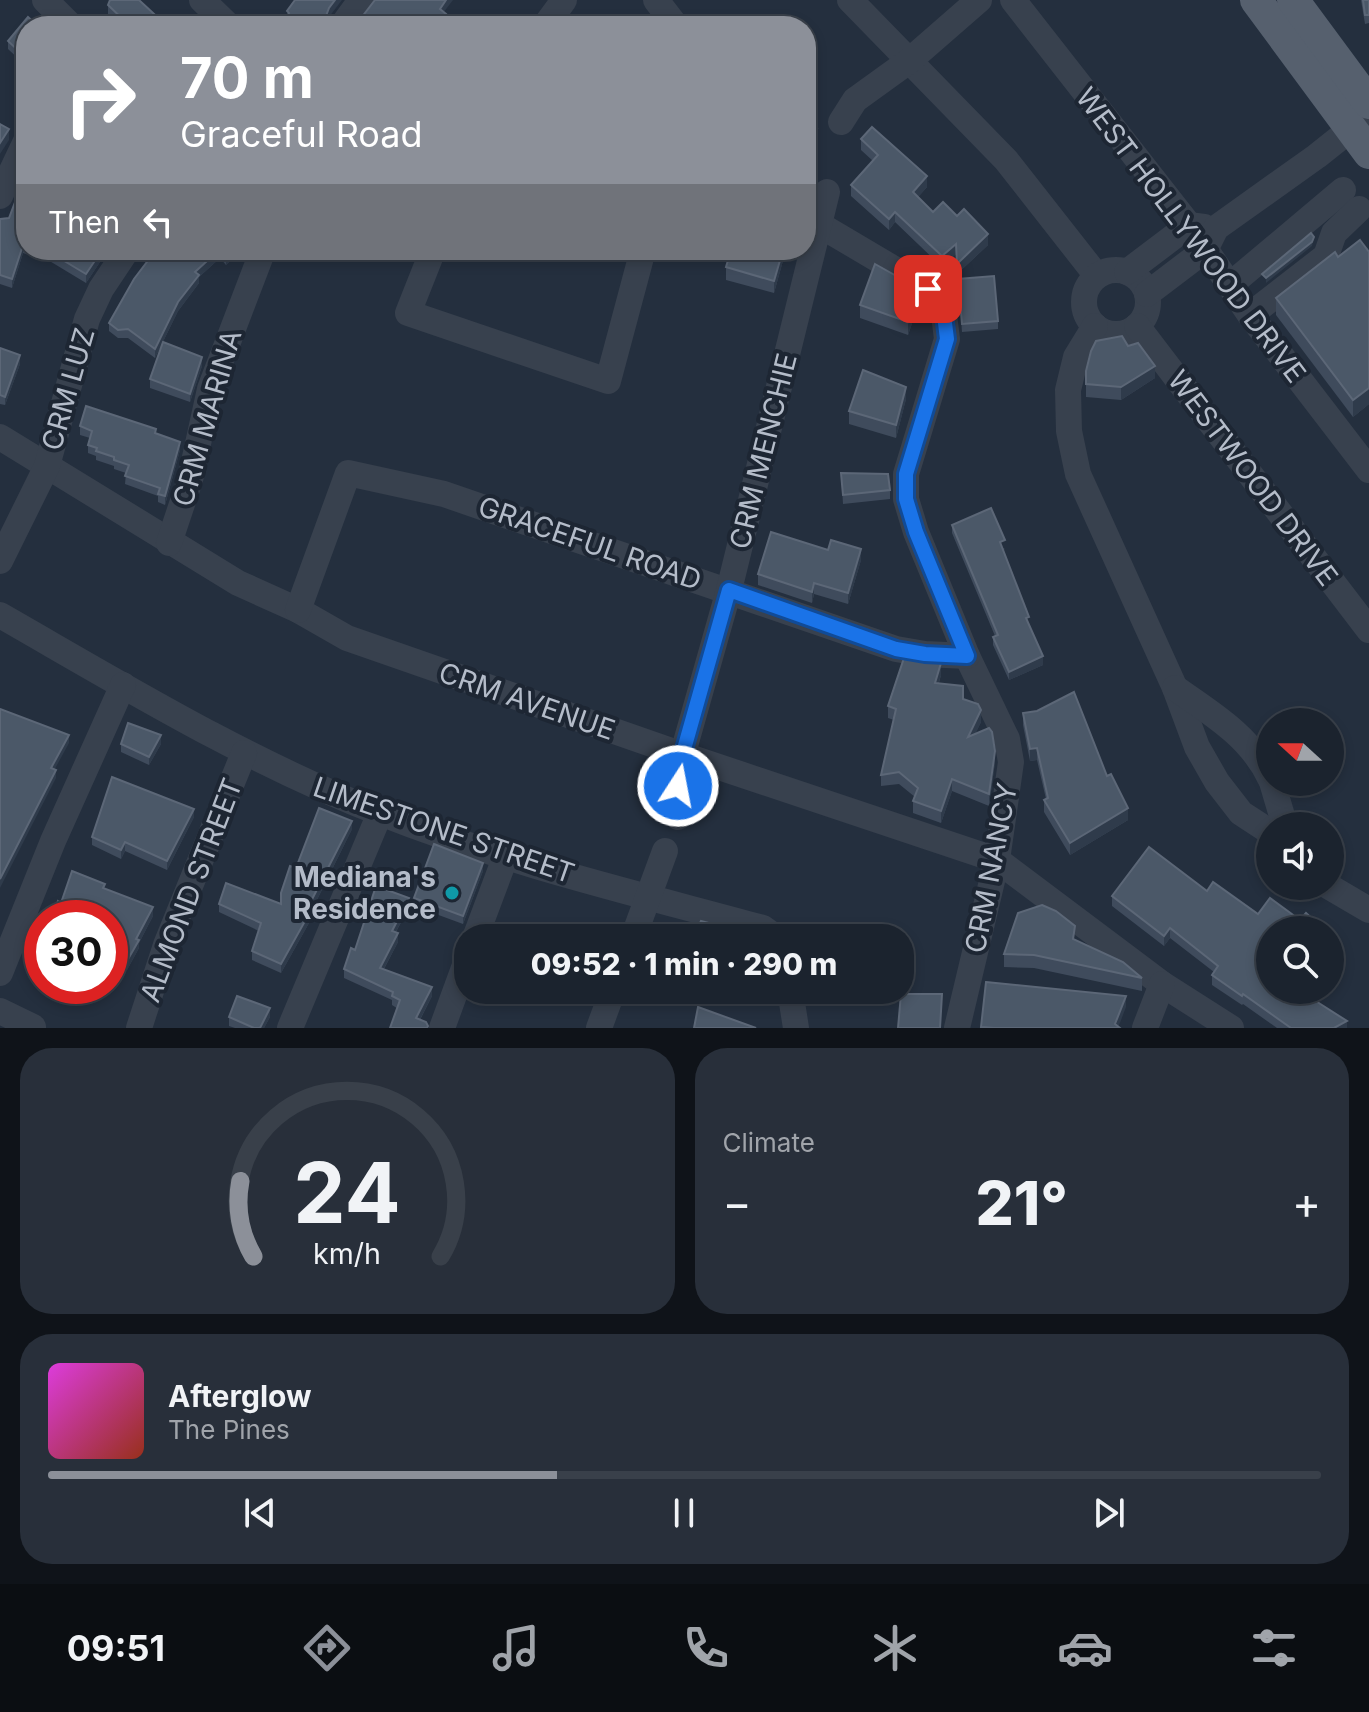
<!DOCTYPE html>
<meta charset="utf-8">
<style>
body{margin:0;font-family:Inter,sans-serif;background:#282f3a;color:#f1f3f6;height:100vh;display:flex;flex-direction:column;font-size:30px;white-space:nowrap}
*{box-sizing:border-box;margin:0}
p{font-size:26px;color:#a0a4aa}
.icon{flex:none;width:44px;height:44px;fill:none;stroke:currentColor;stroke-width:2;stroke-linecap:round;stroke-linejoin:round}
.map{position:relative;height:1028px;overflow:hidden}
.panel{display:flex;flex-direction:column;gap:20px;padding:20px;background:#0f1319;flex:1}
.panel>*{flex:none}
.hud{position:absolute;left:16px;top:16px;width:800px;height:244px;border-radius:32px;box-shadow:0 4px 12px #0003,0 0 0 2px #39404a;background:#8c9099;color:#fff;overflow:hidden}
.needle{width:52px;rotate:291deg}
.tools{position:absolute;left:1256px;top:708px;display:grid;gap:16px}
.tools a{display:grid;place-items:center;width:88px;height:88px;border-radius:50%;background:#1b232e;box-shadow:0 4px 12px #0003,0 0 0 2px #39404a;font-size:40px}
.speed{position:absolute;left:24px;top:900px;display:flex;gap:16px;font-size:40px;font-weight:700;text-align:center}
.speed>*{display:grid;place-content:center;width:104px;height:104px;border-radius:50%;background:#1b232e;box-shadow:0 4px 12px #0003,0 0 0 2px #39404a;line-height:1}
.speed .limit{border:12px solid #d22;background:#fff;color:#111}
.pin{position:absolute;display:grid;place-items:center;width:68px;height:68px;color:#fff;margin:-34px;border-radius:16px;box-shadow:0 4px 12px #0006}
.me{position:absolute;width:88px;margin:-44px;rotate:11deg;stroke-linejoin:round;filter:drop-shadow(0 0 6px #0008)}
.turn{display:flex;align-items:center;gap:28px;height:168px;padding:0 32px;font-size:36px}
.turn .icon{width:104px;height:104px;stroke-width:2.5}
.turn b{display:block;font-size:56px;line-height:68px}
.then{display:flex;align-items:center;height:76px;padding:0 32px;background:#0003;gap:16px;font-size:30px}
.big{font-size:60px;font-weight:800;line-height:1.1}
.panel .card{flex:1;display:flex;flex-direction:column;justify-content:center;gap:12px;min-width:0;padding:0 28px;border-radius:32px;background:#282f3a}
.panel .dial{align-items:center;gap:0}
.dial svg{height:208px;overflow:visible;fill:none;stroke:#39404a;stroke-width:7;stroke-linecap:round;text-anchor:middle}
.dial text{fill:#f1f3f6;stroke:none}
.song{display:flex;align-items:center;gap:24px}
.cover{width:96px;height:96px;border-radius:12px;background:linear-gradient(135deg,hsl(300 70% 55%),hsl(10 70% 35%))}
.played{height:8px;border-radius:4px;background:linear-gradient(90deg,#8c9099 40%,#39404a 40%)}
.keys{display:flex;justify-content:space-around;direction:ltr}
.heat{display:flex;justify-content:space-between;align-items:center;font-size:44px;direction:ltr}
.panel .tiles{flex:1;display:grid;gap:20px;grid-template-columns:1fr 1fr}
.card:last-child{grid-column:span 2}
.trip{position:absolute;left:454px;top:924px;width:460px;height:80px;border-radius:32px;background:#1b232e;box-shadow:0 4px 12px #0003,0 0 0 2px #39404a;font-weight:800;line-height:80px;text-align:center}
.menu{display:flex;height:128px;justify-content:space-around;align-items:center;background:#0b0e12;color:#a0a4aa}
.menu .icon{width:56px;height:56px}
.menu .current{color:#8c9099}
.menu b{font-size:36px;color:#f1f3f6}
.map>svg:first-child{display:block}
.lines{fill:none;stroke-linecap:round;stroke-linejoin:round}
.minor{stroke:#38414e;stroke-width:26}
.major{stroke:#56606e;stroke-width:32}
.wall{fill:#3f4b5c}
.shaded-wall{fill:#2f3b4b}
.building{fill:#4b5868;stroke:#5c6777;stroke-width:2}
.route-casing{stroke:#114b97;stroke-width:20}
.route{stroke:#1a73e8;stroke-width:14}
.culture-dot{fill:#0f9aa8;stroke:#1d2633;stroke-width:3}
.labels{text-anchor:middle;stroke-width:8;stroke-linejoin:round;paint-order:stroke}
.street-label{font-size:28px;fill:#b4bcc9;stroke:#1d2633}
.poi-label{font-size:28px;font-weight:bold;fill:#b4bcc9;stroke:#1d2633;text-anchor:end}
</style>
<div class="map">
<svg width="1369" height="1028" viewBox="0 0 1369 1028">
<rect width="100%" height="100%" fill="#242f3e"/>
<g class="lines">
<g class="minor">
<polyline points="45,0 71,26"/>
<polyline points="202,0 229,26"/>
<polyline points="656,0 676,26"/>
<polyline points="850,0 1006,160 1097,276"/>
<polyline points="1013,0 1189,225 1250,315 1369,470"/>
<polyline points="342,26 361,0"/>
<polyline points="545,26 564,0"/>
<polyline points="841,122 855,100 909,61 979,0"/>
<polyline points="0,196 26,141"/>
<polyline points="818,224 928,289 944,315 947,339 906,474 906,499 916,532 967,656 1007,739 1011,762 997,860 957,1028"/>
<polyline points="433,250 408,313 608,381 643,250"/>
<circle cx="1116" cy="302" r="32"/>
<polyline points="1127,272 1189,225 1204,227"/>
<polyline points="1230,285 1343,190"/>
<polyline points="1147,294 1205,250 1216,228 1317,156 1366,117"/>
<polyline points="1250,315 1326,256 1334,233 1359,209"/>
<polyline points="1095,326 1076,357 1068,390 1069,431 1078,474 1175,688 1197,747 1217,782 1241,813 1270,832"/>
<polyline points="1137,326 1369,630"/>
<polyline points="0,437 238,583 298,610 347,638 683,755 997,860 1162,984 1231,1028"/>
<polyline points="169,543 190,480 210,389 263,250"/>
<polyline points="0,561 47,466 87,319 101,289 127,250"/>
<polyline points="298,610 348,473 444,494 896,649 925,654 967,656"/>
<path d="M0,615C124,686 247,761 380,813C504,862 634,893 763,928L777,938"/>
<path d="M1175,688C1211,713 1251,737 1270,778"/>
<polyline points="1272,782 1285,826"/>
<polyline points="678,817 684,796 678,786 677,774 729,590 827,192"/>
<polyline points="1328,886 1369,910"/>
<polyline points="475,938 505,858"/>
<polyline points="633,938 665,851"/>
<polyline points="0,973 53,841 123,685"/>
<polyline points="790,990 796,1028"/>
<polyline points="0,1011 33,1027"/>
<polyline points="139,1028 166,945 244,753"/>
<polyline points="290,1028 380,813"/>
<polyline points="442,1028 468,957"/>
<polyline points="599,1028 613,990"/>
<polyline points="1145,1028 1162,984"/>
</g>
<g class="major">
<polyline points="1256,0 1369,153"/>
<polyline points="1293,0 1369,103"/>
</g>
</g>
<g class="wall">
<polygon points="1361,0 1369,0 1369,23 1365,24"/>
<polygon points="108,5 167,26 121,26 108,14"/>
<polygon points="26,26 26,66 8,49 8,41"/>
<polygon points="861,139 927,187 918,197 933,212 988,245 957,274 956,254 942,267 895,222 889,230 851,196 851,185 873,161 861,150"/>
<polygon points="26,173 26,250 40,250 35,257 23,253 12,288 0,284 0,219 9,218"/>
<polygon points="43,250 108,250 86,283 43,257"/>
<polygon points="156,250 241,250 226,265 220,258 199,277 199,283 178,311 155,358 128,338 118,338 109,331 109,323"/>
<polygon points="786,250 774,293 726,280 726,267"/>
<polygon points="1369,252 1369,404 1353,417 1276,315 1276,298 1338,257"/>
<polygon points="958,279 998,321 998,329 962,332"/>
<polygon points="914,292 918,306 908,335 860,318 860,305"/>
<polygon points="1128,346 1155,378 1121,400 1086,397 1086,371"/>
<polygon points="0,348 20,364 5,405 0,404"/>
<polygon points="202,366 190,402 150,388 150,379"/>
<polygon points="906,399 896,438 849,424 849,411"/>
<polygon points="80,426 156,433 180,450 165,505 158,502 158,496 125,484 126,473 114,469 114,466 96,460 96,456 88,453 88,445 90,438 80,435"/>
<polygon points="841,473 890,490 890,499 843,504"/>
<polygon points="952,525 1005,549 1003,550 1043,665 1009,680 993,645 993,637 995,636 952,533"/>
<polygon points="861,560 848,604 814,594 812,603 758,585 758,574"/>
<polygon points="941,675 939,683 963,700 981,722 975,734 995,762 989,806 952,791 941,823 913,813 913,801 915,797 899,784 881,786 881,775 894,720 888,718 888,706"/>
<polygon points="1023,713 1107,776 1128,820 1070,855 1044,812 1044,800 1046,799 1037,760 1030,761 1023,725"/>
<polygon points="121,744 161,744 149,765 121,752"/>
<polygon points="194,817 167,870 125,851 121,859 92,845 92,837"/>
<polygon points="352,829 309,916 309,923 281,973 252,960 252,951 259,931 219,912 219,904 281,904 296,868"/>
<polygon points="483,871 463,924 414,906 414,898"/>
<polygon points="105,889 153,916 139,943 139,948 127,970 110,961 110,918 61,903"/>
<polygon points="1207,891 1258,914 1300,920 1319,930 1270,990 1319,990 1319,995 1315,1000 1347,1028 1277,1028 1243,1004 1242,1005 1212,985 1212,975 1214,972 1170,938 1164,946 1112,906 1112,896"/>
<polygon points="409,907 396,932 398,942 384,969 432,996 420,1020 428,1028 392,1005 392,1000 344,978 344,969 355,950"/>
<polygon points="1075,940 1142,978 1142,991 1034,968 1004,967 1004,954"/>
<polygon points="229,1017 270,1017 264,1028 235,1028 229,1026"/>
</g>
<g class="shaded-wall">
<polygon points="335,0 342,0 329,17 326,25 326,16 329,8"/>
<polygon points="446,0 453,0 440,17 440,9"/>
<polygon points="446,14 446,22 443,26 437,26"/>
<polygon points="9,129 9,140 0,154 0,143"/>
<polygon points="817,129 817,142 806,180 806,167"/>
<polygon points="927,176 927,187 913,203 913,192"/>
<polygon points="895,212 895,222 889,230 889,219"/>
<polygon points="988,234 988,245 957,274 957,264"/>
<polygon points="1314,237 1312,246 1266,283 1266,278"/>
<polygon points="956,244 956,254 942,267 942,256"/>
<polygon points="23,245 23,253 12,288 12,279"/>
<polygon points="102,250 108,250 86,283 86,274"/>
<polygon points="220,250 220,258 199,277 199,283 178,311 155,358 155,349 178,302 195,272"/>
<polygon points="233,250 241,250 226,265 226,257"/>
<polygon points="783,250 786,250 774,293 774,281"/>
<polygon points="918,293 918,306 908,335 908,322"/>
<polygon points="20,355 20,364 5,405 5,397"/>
<polygon points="202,357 202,366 190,402 190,394"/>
<polygon points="1155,366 1155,378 1121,400 1121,387"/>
<polygon points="906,387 906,399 896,438 896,425"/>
<polygon points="1369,388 1369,404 1353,417 1353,400"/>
<polygon points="180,442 180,450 165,505 165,496"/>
<polygon points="861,549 861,560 848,604 848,593"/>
<polygon points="814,583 814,594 812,603 812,592"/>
<polygon points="1043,656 1043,665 1009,680 1009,672"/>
<polygon points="941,663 941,675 935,694 935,683"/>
<polygon points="981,710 981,722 968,749 968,737"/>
<polygon points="69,735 69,743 51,776 51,768"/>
<polygon points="161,735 161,744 149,765 149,757"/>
<polygon points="1037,748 1037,760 1030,761 1030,749"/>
<polygon points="995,751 995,762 989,806 989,794"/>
<polygon points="56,770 56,778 0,888 0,879"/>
<polygon points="952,779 952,791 941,823 941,811"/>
<polygon points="1128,808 1128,820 1070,855 1070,843"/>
<polygon points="194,809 194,817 167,870 167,861"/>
<polygon points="352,821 352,829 309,916 309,923 281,973 281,964"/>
<polygon points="125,842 125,851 121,859 121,850"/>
<polygon points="483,863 483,871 463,924 463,916"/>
<polygon points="409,898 409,907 392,939 392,931"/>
<polygon points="153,907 153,916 139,943 139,948 127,970 127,961 136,939"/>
<polygon points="1170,928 1170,938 1164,946 1164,936"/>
<polygon points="398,933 398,942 380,976 380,968"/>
<polygon points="432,987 432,996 416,1027 416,1018"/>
<polygon points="1316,990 1319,990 1319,995 1311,1007 1311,998"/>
<polygon points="1126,996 1126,1007 1118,1028 1115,1024"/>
<polygon points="270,1008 270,1017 264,1028 260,1028"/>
<polygon points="1347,1021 1347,1028 1334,1028"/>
</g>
<g class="building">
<polygon points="110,0 139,0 167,26 130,26 108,5"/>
<polygon points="295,0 335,0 329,8 326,16 330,26 280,26 289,13 287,11"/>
<polygon points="375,0 446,0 440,9 446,14 437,26 355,26"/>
<polygon points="1363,0 1369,0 1369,15 1365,15"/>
<polygon points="28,17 38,26 26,26 26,58 8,41"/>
<polygon points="0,124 9,129 0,143"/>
<polygon points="806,126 817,129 806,167"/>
<polygon points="872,127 927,176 913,192 933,212 943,202 957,216 964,209 988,234 957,264 956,244 942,256 895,212 889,219 851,185 878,155 861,139"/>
<polygon points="26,173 26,246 23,245 12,279 0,275 0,219 9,218"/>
<polygon points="1311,233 1314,237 1312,242 1266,278 1262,274"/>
<polygon points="1360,240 1369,252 1369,388 1353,400 1276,298 1335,252 1338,257"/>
<polygon points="46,250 102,250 86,274"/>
<polygon points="156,250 219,250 195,272 199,275 178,302 155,349 128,329 118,330 109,323 134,279"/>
<polygon points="220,250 233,250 226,257"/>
<polygon points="731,250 783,250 774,281 726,267"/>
<polygon points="875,264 914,286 912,291 918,293 908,322 860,305"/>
<polygon points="994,276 998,321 962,324 958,279"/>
<polygon points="1122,336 1128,346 1138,343 1155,366 1121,387 1086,384 1086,371 1091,351 1096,341"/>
<polygon points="163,342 202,357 190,394 150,379"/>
<polygon points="0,348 20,355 5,397 0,395"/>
<polygon points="863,370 906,387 896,425 849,411"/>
<polygon points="86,406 156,429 155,433 180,442 165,496 158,494 160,488 125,476 129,465 114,460 114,457 96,451 97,448 88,445 92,431 80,426"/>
<polygon points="841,473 888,474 890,490 843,495"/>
<polygon points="991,508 1005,540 1000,542 1029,617 1026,618 1043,656 1009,672 993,637 998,635 952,525"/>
<polygon points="771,532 828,550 831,540 861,549 848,593 814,583 812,592 758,574"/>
<polygon points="905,655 941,663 935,683 963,686 963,699 978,704 981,710 968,737 989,728 992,732 995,751 989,794 952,779 941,811 913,801 918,788 899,772 881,775 896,709 888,706"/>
<polygon points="1074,692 1107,776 1111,774 1128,808 1070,843 1044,800 1048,798 1037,748 1030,749 1023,713 1037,711"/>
<polygon points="0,709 69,735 51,768 56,770 0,879"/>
<polygon points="128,723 161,735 149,757 121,744"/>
<polygon points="112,777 194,809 167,861 125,842 121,850 92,837"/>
<polygon points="319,808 352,821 305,913 309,914 281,964 252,951 261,923 219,904 226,883 281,904 281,893 290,866 296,868"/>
<polygon points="434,844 483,863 463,916 414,898"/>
<polygon points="1149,847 1207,891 1213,882 1258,914 1270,898 1300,920 1306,913 1319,925 1318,930 1270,930 1270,990 1316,990 1311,998 1347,1021 1334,1028 1291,1028 1243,994 1242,996 1212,975 1218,966 1170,928 1164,936 1112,896"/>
<polygon points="72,871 105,884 103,888 153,907 136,939 139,940 127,961 110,953 110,918 52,918 58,901 61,903"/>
<polygon points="376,886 409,898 392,931 398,933 380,968 432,987 416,1018 426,1022 428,1026 427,1028 390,1028 400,1000 392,996 393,992 344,969 351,948 355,950"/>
<polygon points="1042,905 1056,911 1075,926 1073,939 1123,962 1142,978 1034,955 1004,954 1018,913"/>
<polygon points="701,921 740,931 735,938 693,938"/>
<polygon points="865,927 868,938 823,938"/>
<polygon points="986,982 1126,996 1115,1024 1120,1028 994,1028 981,1027"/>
<polygon points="901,994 942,994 940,1028 898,1028"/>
<polygon points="237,996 270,1008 260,1028 254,1028 229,1017"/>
<polygon points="698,1007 756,1028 694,1028"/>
</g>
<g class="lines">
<defs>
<polyline id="route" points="678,786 677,774 729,590 896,649 925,654 967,656 916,532 906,499 906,474 947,339 944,315 928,289"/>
</defs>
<use href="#route" class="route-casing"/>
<use href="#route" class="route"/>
</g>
<circle class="culture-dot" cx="452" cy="893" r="8"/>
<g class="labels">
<g class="street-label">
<text transform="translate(1191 235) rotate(53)" y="10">WEST HOLLYWOOD DRIVE</text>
<text transform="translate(68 389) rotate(-74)" y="10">CRM LUZ</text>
<text transform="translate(207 418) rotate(-74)" y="10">CRM MARINA</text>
<text transform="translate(763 451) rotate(-76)" y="10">CRM MENCHIE</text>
<text transform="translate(1253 478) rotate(53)" y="10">WESTWOOD DRIVE</text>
<text transform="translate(590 543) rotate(19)" y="10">GRACEFUL ROAD</text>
<text transform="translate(527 701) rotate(19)" y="10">CRM AVENUE</text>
<text transform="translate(444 830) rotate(19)" y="10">LIMESTONE STREET</text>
<text transform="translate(991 868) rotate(-79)" y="10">CRM NANCY</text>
<text transform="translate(191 890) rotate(-69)" y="10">ALMOND STREET</text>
</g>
<g class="poi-label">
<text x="436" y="887">Mediana's<tspan x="436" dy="32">Residence</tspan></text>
</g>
</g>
</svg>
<div class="tools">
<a><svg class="needle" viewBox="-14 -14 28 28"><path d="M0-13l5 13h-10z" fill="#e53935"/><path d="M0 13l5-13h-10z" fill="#a0a4aa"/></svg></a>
<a><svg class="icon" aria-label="sound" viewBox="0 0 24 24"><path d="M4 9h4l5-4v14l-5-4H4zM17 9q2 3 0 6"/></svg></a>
<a><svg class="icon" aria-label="search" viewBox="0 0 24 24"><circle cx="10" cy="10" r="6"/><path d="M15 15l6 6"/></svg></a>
</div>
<div class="speed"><div class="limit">30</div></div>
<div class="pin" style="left:928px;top:289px;background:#d93025"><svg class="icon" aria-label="arrive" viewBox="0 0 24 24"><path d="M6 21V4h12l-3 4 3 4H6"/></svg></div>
<svg class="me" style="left:678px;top:786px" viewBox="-20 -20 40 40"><circle r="17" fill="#1a73e8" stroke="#fff" stroke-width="3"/><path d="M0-11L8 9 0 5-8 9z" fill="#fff"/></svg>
<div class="trip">09:52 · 1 min · 290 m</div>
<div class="hud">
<div class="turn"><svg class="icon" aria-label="right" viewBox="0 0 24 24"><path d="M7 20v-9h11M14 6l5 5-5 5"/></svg><div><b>70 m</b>Graceful Road</div></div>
<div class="then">Then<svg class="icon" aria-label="left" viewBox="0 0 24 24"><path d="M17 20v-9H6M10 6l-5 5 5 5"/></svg></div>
</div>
</div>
<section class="panel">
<div class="tiles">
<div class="card dial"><svg viewBox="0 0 100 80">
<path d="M14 69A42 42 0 1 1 86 69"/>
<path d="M14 69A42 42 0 0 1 9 40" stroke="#8c9099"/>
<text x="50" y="56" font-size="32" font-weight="700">24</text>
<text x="50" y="72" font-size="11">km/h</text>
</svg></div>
<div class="card"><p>Climate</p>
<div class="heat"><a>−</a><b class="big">21°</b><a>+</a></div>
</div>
<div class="card">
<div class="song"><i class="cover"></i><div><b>Afterglow</b><p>The Pines</p></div></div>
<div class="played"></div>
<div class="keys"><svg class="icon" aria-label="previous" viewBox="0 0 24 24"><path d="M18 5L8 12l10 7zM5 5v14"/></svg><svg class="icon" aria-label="pause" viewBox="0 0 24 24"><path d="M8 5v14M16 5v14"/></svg><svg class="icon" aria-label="next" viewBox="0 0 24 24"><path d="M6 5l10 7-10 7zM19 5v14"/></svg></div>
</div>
</div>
</section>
<nav class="menu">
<b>09:51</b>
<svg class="icon current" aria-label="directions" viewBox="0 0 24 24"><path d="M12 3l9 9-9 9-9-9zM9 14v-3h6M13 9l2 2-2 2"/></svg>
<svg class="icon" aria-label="music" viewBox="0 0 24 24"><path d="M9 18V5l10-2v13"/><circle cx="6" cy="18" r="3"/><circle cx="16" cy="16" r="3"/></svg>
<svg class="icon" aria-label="phone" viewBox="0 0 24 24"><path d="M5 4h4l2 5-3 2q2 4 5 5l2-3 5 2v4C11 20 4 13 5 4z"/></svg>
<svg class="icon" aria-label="climate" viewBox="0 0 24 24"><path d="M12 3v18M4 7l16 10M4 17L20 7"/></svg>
<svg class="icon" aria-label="car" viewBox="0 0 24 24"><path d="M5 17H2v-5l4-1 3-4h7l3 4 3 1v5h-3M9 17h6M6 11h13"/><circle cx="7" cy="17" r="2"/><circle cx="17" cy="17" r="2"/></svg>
<svg class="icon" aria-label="filters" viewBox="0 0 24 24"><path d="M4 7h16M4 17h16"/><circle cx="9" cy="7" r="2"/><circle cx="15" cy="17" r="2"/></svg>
</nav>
